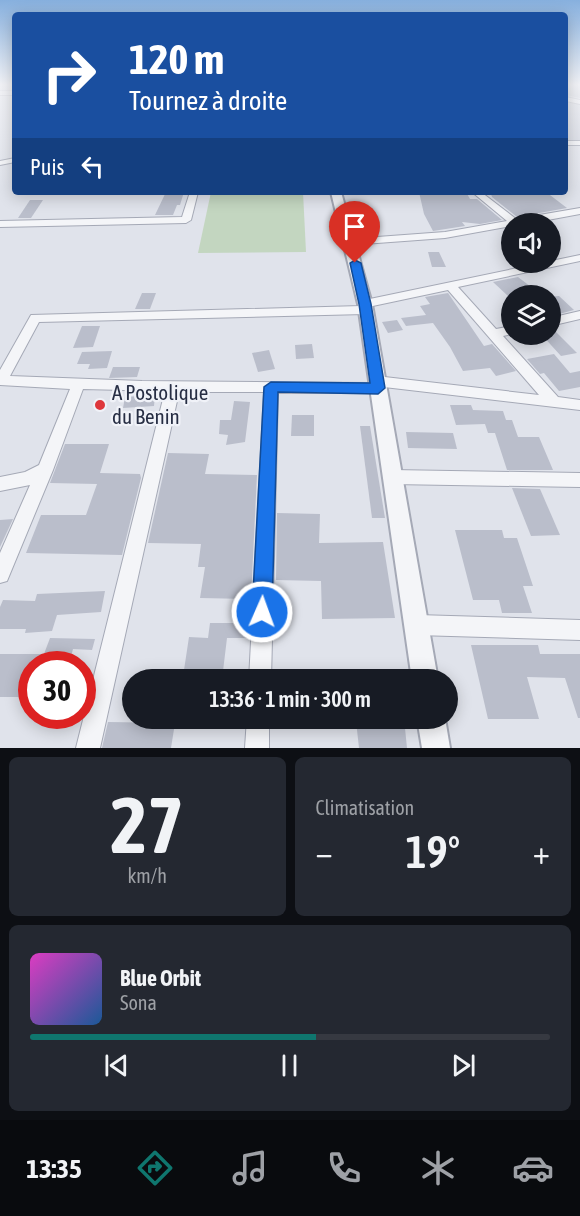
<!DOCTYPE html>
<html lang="fr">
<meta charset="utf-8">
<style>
body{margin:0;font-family:"Asap Condensed",sans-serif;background:#242831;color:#f1f3f6;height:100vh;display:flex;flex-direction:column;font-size:22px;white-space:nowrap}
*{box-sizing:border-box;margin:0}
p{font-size:20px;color:#9ea1a6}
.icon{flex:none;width:33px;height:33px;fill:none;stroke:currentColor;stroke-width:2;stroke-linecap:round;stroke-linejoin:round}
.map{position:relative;height:748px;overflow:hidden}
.drawer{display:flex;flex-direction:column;gap:9px;padding:9px;background:#0d0f14;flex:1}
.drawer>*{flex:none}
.banner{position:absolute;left:12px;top:12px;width:556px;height:183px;border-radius:6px;box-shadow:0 3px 15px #0003;background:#1a4fa0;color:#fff;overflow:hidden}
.fabs{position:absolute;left:501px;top:213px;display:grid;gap:12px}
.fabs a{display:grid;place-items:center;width:60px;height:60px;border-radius:50%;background:#171b24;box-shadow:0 3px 15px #0003;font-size:30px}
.speed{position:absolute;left:18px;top:651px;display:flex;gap:12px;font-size:30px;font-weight:700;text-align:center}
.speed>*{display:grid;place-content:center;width:78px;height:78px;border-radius:50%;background:#171b24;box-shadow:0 3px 15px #0003;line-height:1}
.speed .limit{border:9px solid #d22;background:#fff;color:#111}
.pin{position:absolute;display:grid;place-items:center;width:51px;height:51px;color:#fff;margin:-62px -26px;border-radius:50% 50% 50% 0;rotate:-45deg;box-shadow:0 0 6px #0007}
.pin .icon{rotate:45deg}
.me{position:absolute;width:66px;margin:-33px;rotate:2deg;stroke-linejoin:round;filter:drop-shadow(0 0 4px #0008)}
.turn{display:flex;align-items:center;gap:21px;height:126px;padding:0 18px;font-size:27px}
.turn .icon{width:78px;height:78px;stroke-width:2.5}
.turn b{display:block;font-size:42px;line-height:51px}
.then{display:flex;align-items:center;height:57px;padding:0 18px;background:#0003;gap:12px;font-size:22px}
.big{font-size:45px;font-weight:600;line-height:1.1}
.drawer .card{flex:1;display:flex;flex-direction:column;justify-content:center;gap:9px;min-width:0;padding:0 21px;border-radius:9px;background:#242831}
.drawer .dial{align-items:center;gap:0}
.dial b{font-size:78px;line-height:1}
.song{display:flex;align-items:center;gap:18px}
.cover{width:72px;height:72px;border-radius:9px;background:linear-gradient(135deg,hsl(310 70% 55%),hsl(210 70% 35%))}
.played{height:6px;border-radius:3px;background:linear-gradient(90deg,#0f766e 55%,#363941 55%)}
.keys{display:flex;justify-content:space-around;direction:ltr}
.heat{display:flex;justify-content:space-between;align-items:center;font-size:33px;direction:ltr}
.drawer .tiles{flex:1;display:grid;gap:9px;grid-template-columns:1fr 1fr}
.card:last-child{grid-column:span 2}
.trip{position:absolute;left:122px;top:669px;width:336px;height:60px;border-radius:30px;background:#171b24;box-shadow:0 3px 15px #0003;font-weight:600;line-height:60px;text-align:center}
.tab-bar{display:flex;height:96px;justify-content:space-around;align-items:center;background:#090b0e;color:#9ea1a6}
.tab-bar .icon{width:42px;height:42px}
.tab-bar .on{color:#0f766e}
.tab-bar b{font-size:27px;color:#f1f3f6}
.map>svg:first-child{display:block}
.built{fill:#ced2dd}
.green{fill:#c3d6c0}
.building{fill:#babecb}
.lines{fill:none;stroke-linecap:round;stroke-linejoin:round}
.service-casing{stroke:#a5a9b6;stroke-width:5}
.minor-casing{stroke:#a5a9b6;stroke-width:2}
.tertiary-casing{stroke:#a5a9b6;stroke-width:4}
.service{stroke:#f4f5f8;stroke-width:4}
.minor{fill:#f4f5f8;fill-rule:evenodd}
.tertiary{fill:#f4f5f8;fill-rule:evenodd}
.route{fill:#1a73e8;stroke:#114b97;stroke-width:1.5}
.poi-dot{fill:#de373c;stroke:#f0f2f8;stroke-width:2}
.labels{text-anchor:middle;stroke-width:4.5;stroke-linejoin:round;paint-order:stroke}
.poi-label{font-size:21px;fill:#272e44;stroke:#f0f2f8;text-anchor:start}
</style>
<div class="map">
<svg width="580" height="748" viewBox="0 0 580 748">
<rect width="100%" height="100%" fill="#e0e3eb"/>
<polygon class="built" points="566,100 580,103 580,141 566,141"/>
<polygon class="green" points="211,192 303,192 306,252 198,253"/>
<g class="building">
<polygon points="566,84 580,84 580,98 566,95"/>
<polygon points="166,192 184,192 180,205 177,205 173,215 155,215"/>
<polygon points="419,192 466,192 470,199 477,199 502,220 480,224 462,222 465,226 433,231 424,214"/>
<polygon points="509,192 546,192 567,208 517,217 492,197 491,194 510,195"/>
<polygon points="30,200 43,200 31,218 18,218"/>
<polygon points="428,252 439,252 446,267 432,267"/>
<polygon points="518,277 543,296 508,296 493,282"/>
<polygon points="142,293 156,293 150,309 135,309"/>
<polygon points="448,293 484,346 492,344 516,371 496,376 490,368 463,371 450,347 433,323 406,326 401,318 426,315 420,306 430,304 425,297"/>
<polygon points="558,296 559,296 574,310 559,314 550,306 550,297"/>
<polygon points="397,320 403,330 388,333 382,322"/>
<polygon points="82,326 100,326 93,347 73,348"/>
<polygon points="550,328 552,328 577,353 561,356 541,334 550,334"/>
<polygon points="312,344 314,358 296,359 295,345"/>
<polygon points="269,350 275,369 258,372 252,353"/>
<polygon points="112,351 107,368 88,369 90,364 77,364 82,352"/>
<polygon points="554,354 570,373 580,371 580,387 559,391 544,373 540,374 527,359"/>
<polygon points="113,367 140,367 137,377 109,378"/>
<polygon points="155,395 154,406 123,408 125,397"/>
<polygon points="234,401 250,402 245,442 226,445 228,435 219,434 220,420 231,420"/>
<polygon points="450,405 471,405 473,410 503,411 506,420 512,420 518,437 539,437 553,470 507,470 495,433 488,433 485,424 456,425"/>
<polygon points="292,415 314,415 314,436 291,436"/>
<polygon points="360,426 370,426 385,518 372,518"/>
<polygon points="406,432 453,433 457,449 408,448"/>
<polygon points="65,444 109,444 100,473 140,474 141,478 122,555 26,553 41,515 86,515 97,484 50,483"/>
<polygon points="168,453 209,454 205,474 257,475 249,638 227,638 223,671 184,670 189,637 208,638 210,623 246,623 248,599 200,598 205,567 198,567 201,544 148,543"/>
<polygon points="512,488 540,489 560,535 531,536"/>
<polygon points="277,513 320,514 319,543 383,542 395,618 322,619 321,581 276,580"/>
<polygon points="13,519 0,547 0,520"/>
<polygon points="455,530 502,530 504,538 517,538 533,586 523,586 532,613 502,613 499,600 473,600"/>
<polygon points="105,591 101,612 57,615 52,631 25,633 26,629 0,629 0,607 3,600 35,601 37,594"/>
<polygon points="50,638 95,639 92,650 73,649 69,664 42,662 41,664 32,664 32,697 0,697 0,654 44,654"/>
<polygon points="471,645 538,645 540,654 580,654 580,718 578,718 565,678 527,677 539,719 488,719"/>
<polygon points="380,718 404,718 407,748 359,748 356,721"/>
<polygon points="108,722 175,723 171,748 102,748"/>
</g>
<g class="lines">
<defs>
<polyline id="service" points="337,193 349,192"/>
<g id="minor">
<rect x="0" y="91" width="15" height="4"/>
<polygon points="566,97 580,100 580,104 566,101"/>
<rect x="566" y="141" width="14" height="4"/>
<polygon points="15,158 15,162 0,165 0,161"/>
<polygon points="190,192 198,192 191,220 186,223 0,227 0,221 182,217"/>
<polygon points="472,192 481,192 516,219 580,208 580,214 526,224 512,224 512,226 445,238 350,245 345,242 350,239 445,232 507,221"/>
<path d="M580,255V261L458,287L496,329L512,326V334L503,336L558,397L580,400V410L384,387L383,392L378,393H278L271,680H249L264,392H179L100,748H76L165,391L83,389L53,470L7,581L0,583V553L30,485L0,491V477L25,472L39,465L70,389L0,385V370L31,315L361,306V301L365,300ZM448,290L539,395L376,376L371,377L370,383L142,381L10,376L39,322L365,314L371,310L368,307Z"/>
<polygon points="580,311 580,319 550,326 550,318"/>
<polygon points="392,470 580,473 580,487 392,484 386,482 384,477 386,472"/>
<polygon points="417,615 580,620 580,640 417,635 410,632 407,625 410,618"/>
<polygon points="247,718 269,718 269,748 245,748"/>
</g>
<g id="tertiary">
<polygon points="331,192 341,192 372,304 438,680 412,680 358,304"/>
<polygon points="417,718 445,718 450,748 422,748"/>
</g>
</defs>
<use href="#service" class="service-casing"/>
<use href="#minor" class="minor-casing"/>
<use href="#tertiary" class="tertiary-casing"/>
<use href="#service" class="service"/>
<use href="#minor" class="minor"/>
<use href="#tertiary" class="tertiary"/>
</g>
<linearGradient id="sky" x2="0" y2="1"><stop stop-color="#87b0de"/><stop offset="0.45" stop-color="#f1f2f6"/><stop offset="1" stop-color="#f1f2f6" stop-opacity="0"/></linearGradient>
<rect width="580" height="188" fill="url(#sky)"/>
<polygon class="route" points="355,260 361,263 371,304 385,388 378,394 278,392 272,612 269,619 262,622 255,619 252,612 264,387 271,382 370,383 359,304 350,263"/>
<circle class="poi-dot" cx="100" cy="405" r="6"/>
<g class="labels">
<g class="poi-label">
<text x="112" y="400">A Postolique<tspan x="112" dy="24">du Benin</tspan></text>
</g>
</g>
</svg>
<div class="fabs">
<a><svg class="icon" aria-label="sound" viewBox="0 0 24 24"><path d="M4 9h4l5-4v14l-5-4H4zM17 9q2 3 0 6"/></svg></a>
<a><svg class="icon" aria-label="layers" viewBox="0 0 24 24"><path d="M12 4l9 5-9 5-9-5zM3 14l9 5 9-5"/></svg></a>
</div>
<div class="speed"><div class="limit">30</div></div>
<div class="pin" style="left:355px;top:263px;background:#d93025"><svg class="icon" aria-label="arrive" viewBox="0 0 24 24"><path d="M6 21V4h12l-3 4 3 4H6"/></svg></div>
<svg class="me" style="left:262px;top:612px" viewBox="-20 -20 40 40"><circle r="17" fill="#1a73e8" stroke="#fff" stroke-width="3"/><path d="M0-11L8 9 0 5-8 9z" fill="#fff"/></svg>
<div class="trip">13:36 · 1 min · 300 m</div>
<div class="banner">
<div class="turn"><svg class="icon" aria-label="right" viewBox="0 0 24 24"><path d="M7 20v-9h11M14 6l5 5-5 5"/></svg><div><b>120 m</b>Tournez à droite</div></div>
<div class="then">Puis<svg class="icon" aria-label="left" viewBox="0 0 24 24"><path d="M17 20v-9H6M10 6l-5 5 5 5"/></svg></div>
</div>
</div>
<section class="drawer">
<div class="tiles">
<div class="card dial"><b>27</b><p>km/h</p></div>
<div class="card"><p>Climatisation</p>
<div class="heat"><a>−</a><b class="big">19°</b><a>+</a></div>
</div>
<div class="card">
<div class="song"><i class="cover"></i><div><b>Blue Orbit</b><p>Sona</p></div></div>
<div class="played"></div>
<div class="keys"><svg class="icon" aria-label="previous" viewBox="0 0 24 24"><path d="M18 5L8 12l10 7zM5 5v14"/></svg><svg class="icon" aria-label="pause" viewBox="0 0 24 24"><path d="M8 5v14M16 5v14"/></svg><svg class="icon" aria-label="next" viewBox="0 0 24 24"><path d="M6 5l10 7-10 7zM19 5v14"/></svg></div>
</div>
</div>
</section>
<nav class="tab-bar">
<b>13:35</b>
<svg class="icon on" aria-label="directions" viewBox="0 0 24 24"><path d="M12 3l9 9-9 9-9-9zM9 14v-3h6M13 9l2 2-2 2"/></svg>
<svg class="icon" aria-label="music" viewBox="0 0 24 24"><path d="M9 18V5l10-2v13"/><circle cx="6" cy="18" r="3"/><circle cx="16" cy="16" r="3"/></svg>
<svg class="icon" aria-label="phone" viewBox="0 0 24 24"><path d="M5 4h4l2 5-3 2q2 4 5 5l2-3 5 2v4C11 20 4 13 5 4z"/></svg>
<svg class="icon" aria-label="climate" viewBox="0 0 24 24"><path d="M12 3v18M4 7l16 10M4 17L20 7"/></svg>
<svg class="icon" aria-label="car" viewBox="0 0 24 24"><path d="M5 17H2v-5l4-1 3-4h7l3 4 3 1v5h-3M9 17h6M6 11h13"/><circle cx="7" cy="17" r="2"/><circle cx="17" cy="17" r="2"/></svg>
</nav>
